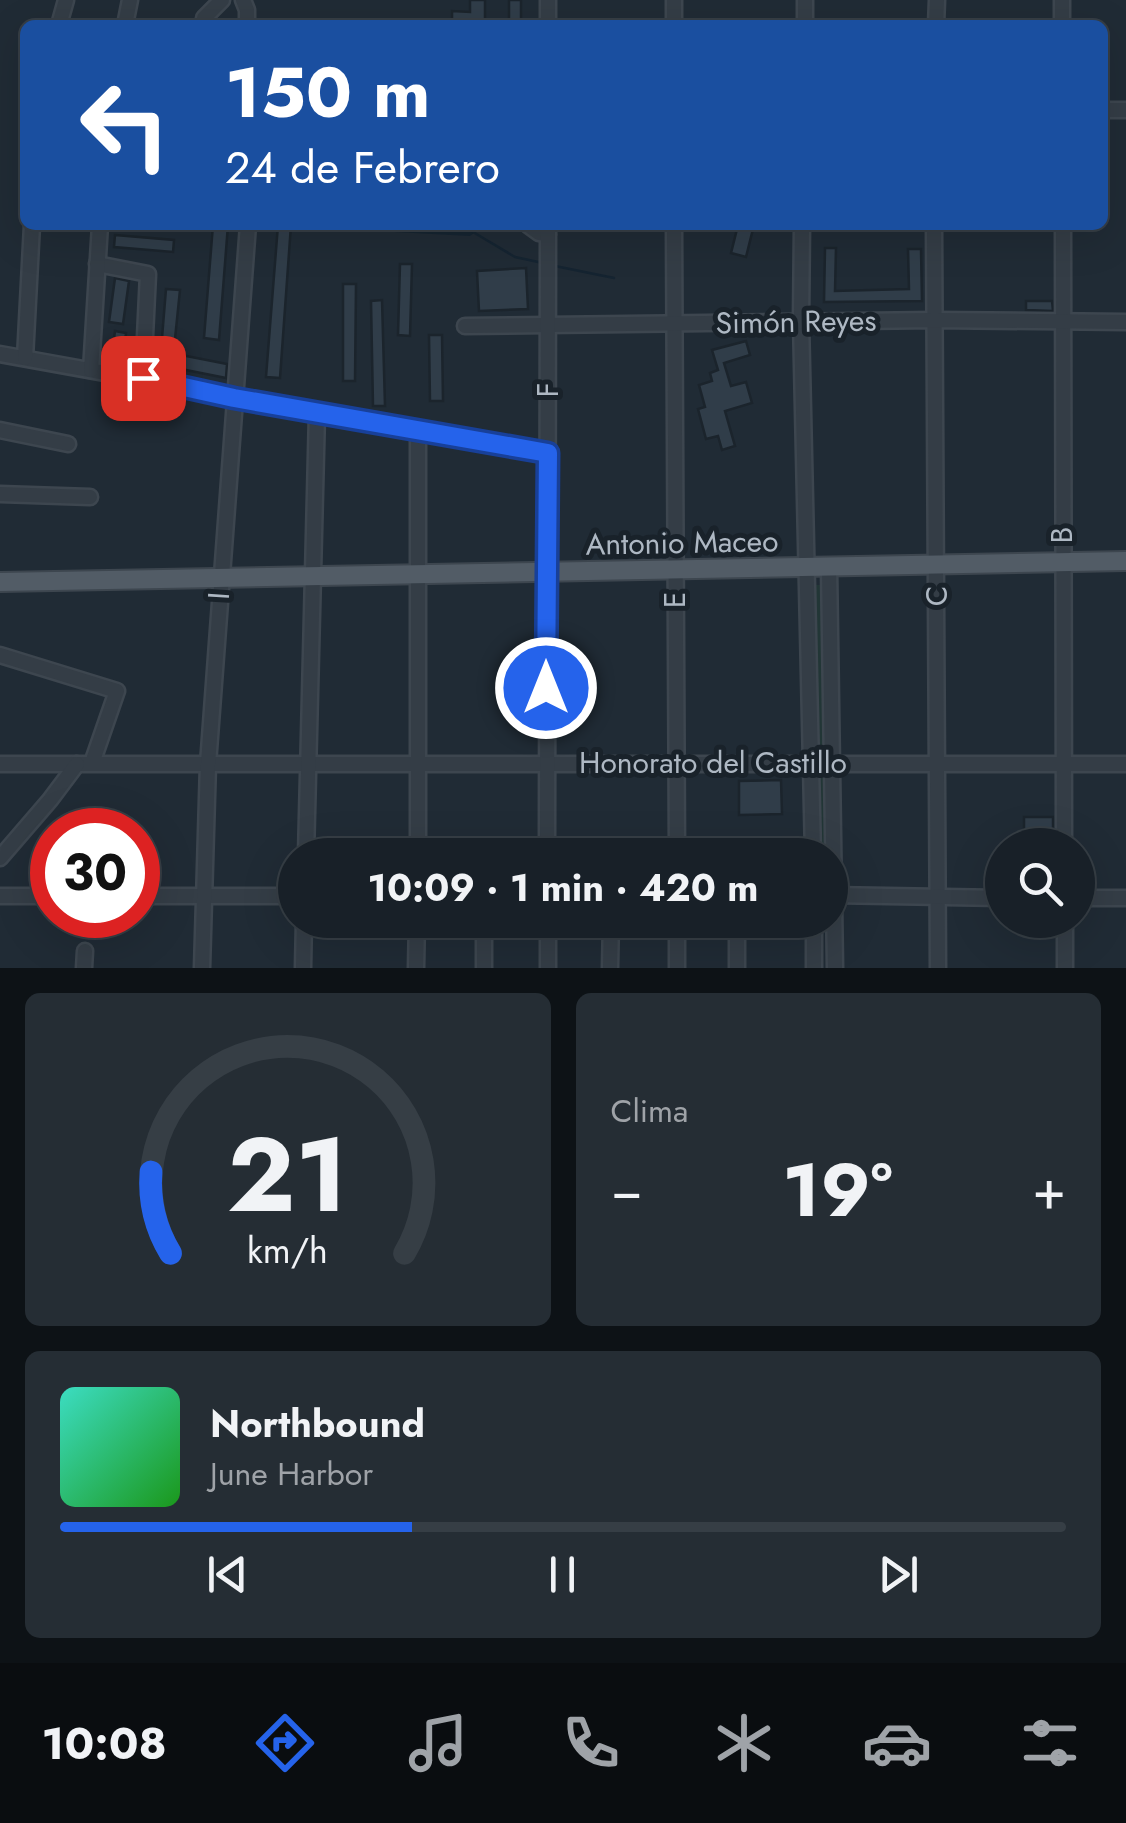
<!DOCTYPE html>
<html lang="es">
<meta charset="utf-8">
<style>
body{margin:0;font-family:Jost,sans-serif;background:#252d34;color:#f1f3f6;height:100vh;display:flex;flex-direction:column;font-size:38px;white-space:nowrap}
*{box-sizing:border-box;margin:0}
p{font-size:32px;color:#9fa3a8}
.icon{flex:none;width:55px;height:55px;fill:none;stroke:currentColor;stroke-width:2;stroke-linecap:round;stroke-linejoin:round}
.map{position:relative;height:968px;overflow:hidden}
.details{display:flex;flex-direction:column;gap:25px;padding:25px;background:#0d1216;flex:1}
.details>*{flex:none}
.guide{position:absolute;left:20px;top:20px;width:1088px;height:210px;border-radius:15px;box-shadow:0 10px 40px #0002,0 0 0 2px #363e45;background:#1a4fa0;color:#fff;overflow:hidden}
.controls{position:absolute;left:985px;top:828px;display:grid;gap:20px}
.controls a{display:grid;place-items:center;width:110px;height:110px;border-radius:50%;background:#182028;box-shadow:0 10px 40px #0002,0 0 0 2px #363e45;font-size:50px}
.speed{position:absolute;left:30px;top:808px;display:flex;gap:20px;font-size:50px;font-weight:700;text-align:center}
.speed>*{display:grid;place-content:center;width:130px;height:130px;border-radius:50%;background:#182028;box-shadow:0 10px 40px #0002,0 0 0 2px #363e45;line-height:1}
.speed .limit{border:15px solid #d22;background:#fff;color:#111}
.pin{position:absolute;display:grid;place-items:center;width:85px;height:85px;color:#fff;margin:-42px;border-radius:20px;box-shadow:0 5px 15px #0006}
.me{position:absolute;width:110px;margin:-55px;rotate:0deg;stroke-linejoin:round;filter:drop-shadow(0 0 8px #0008)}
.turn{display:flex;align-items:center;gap:35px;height:210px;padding:0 40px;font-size:45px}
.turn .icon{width:130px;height:130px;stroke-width:2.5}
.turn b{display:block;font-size:70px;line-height:85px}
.big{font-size:75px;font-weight:700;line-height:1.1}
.details .card{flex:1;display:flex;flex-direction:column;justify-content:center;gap:15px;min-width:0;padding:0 35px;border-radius:15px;background:#252d34}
.details .dial{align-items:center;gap:0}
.dial svg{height:260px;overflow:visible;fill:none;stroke:#363e45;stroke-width:7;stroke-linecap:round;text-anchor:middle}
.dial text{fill:#f1f3f6;stroke:none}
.song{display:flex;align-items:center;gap:30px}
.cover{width:120px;height:120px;border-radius:15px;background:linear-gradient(135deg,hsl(170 70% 55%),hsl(120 70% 35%))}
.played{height:10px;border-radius:5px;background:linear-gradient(90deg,#2563eb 35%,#363e45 35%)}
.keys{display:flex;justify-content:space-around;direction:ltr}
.heat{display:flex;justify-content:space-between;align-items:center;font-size:55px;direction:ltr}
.details .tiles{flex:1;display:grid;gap:25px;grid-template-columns:1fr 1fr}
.card:last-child{grid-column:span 2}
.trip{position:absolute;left:278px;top:838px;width:570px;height:100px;border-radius:50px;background:#182028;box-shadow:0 10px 40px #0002,0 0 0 2px #363e45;font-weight:700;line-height:100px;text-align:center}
.menu{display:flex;height:160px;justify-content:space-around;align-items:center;background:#0a0d10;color:#9fa3a8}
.menu .icon{width:70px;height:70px}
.menu .selected{color:#2563eb}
.menu b{font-size:45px;color:#f1f3f6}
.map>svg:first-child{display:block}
.green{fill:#223636}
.water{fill:#152431}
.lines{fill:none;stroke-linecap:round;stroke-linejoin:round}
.stream{stroke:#152431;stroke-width:2.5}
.building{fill:#303d49;stroke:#1b242c;stroke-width:2.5}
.minor-casing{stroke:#3d464f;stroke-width:19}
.major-casing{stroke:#3d464f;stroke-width:22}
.minor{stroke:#343d46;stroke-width:14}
.major{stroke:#525c66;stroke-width:18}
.route-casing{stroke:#184099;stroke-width:25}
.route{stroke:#2563eb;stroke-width:18}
.labels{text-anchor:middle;stroke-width:10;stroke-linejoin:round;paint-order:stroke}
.street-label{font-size:30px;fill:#aeb8c3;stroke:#19222a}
</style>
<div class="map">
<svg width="1126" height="968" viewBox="0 0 1126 968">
<rect width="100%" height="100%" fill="#202b35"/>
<g class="green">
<polygon points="814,585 821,585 824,747 817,747"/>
<polygon points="824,772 828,855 821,855 818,773"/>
</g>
<polygon class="water" points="372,225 473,225 477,231 470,236 395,232"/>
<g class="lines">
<g class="stream">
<polyline points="473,232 515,257 543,263"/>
<polyline points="555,266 614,278"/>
</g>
</g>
<g class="building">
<polygon points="470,0 485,0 485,25 452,25 452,11 470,12"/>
<rect x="509" y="0" width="12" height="25"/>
<polygon points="213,225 228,225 219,340 204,338"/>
<polygon points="278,225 291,225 280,378 266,377"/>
<polygon points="738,225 754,225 746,257 731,253"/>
<polygon points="115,235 174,240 173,252 114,247"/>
<polygon points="825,248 836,248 835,291 909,289 908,249 921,249 922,301 824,302"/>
<polygon points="400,264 412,264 410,336 398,335"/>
<polygon points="526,268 528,309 479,311 477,271"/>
<polygon points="115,278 129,281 123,324 109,322"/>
<polygon points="343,284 356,284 355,381 343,381"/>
<polygon points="166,289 180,290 175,339 162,338"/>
<polygon points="382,300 385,406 373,406 371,301"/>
<polygon points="1026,301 1052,301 1053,311 1026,310"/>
<polygon points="115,331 126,333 122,362 111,360"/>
<polygon points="429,335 442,335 443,401 430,401"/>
<polygon points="746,341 750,355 724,363 731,386 746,382 752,403 725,411 735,446 722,450 718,436 706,439 698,409 705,407 699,385 712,381 710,373 718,370 712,350"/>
<polygon points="161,351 227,364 226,378 176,368 177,364 160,362"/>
<polygon points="781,780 782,814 739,815 739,781"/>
<rect x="1024" y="817" width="29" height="28"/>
</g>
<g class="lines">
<defs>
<g id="minor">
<polyline points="243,0 247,10 247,25"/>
<polyline points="204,18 222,0"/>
<polyline points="59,25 66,0"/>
<polyline points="125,25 130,0"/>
<polyline points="548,25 548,0"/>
<polyline points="674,25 674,0"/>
<polyline points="805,25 805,0"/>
<polyline points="936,25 937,0"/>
<polyline points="1062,25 1062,0"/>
<polyline points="1102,110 1126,110"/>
<polyline points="528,225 539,233 548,234"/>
<polyline points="674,225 677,855"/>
<polyline points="802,225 801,321 813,855"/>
<polyline points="934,225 938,968"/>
<polyline points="1063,225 1064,845"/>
<polyline points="97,264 148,274 143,378"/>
<polyline points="465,326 934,320 1126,322"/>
<polyline points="0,354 548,453"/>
<polyline points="25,358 32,225"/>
<polyline points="91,370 100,225"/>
<polyline points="0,430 68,444"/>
<polyline points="0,494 90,497"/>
<polyline points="829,567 835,968"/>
<polyline points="0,655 117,691 92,763"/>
<polyline points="0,764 1126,764"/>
<polyline points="306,855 317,413"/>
<polyline points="418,855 418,432"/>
<polyline points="547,855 548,225"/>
<polyline points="0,858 50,800 77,764"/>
<polyline points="830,895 1002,898"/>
<polyline points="0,896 52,896"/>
<polyline points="138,896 295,896"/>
<polyline points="1078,898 1126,898"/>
<polyline points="484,920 484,968"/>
<polyline points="548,920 548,968"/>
<polyline points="677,920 677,968"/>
<polyline points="814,920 814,968"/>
<polyline points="1065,920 1065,968"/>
<polyline points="84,968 85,951"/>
<polyline points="202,968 208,764 248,225"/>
<polyline points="303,968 304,920"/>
<polyline points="416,968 417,920"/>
<polyline points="610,968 611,920"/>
<polyline points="737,968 737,920"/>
</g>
<polyline id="major" points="0,582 1126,561"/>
</defs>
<use href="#minor" class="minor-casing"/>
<use href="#major" class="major-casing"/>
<use href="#minor" class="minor"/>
<use href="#major" class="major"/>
</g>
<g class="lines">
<defs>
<polyline id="route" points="143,378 234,398 548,453 546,688"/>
</defs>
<use href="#route" class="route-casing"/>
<use href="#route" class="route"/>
</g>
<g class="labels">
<g class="street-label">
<text transform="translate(796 322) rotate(-1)" y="10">Simón Reyes</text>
<text transform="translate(548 390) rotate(-90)" y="10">F</text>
<text transform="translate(1062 535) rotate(-90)" y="10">B</text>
<text transform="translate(682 543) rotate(-1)" y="10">Antonio Maceo</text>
<text transform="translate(219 596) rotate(-86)" y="10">I</text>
<text transform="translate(937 596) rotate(-90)" y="10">C</text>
<text transform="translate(675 600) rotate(-90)" y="10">E</text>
<text x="713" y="773">Honorato del Castillo</text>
</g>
</g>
</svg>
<div class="controls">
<a><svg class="icon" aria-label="search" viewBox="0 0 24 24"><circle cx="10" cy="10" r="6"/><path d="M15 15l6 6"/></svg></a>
</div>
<div class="speed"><div class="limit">30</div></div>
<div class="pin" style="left:143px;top:378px;background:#d93025"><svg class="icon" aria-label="arrive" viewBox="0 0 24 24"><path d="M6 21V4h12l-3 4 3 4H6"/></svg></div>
<svg class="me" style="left:546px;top:688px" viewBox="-20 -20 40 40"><circle r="17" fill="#2563eb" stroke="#fff" stroke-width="3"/><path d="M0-11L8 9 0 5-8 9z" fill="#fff"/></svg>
<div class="trip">10:09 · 1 min · 420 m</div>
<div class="guide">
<div class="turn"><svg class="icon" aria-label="left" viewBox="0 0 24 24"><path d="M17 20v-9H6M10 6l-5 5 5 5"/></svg><div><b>150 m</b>24 de Febrero</div></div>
</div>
</div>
<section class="details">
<div class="tiles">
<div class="card dial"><svg viewBox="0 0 100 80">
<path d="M14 69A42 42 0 1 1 86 69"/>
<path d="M14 69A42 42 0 0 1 8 44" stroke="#2563eb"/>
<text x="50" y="56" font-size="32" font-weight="700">21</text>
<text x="50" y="72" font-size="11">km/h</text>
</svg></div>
<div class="card"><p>Clima</p>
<div class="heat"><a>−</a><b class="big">19°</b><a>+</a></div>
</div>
<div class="card">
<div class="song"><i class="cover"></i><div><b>Northbound</b><p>June Harbor</p></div></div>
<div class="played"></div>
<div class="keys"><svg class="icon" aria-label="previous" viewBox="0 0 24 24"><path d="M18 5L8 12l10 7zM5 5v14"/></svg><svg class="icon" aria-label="pause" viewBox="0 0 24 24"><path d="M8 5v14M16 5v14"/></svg><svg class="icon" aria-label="next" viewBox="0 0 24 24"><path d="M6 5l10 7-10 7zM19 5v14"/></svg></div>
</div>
</div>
</section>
<nav class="menu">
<b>10:08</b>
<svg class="icon selected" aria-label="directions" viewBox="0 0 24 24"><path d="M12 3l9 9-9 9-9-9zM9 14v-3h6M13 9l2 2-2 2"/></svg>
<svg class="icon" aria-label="music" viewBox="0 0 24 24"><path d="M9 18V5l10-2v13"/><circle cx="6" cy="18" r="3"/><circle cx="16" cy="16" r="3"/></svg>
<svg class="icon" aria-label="phone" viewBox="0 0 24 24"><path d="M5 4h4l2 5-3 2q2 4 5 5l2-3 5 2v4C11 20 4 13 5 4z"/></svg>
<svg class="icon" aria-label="climate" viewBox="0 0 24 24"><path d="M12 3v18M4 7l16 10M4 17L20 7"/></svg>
<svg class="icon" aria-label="car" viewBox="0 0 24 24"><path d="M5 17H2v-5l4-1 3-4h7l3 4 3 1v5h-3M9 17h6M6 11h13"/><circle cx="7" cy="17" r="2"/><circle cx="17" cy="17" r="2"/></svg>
<svg class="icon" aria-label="filters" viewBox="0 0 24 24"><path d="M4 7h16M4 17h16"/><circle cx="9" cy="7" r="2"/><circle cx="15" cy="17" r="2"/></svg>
</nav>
